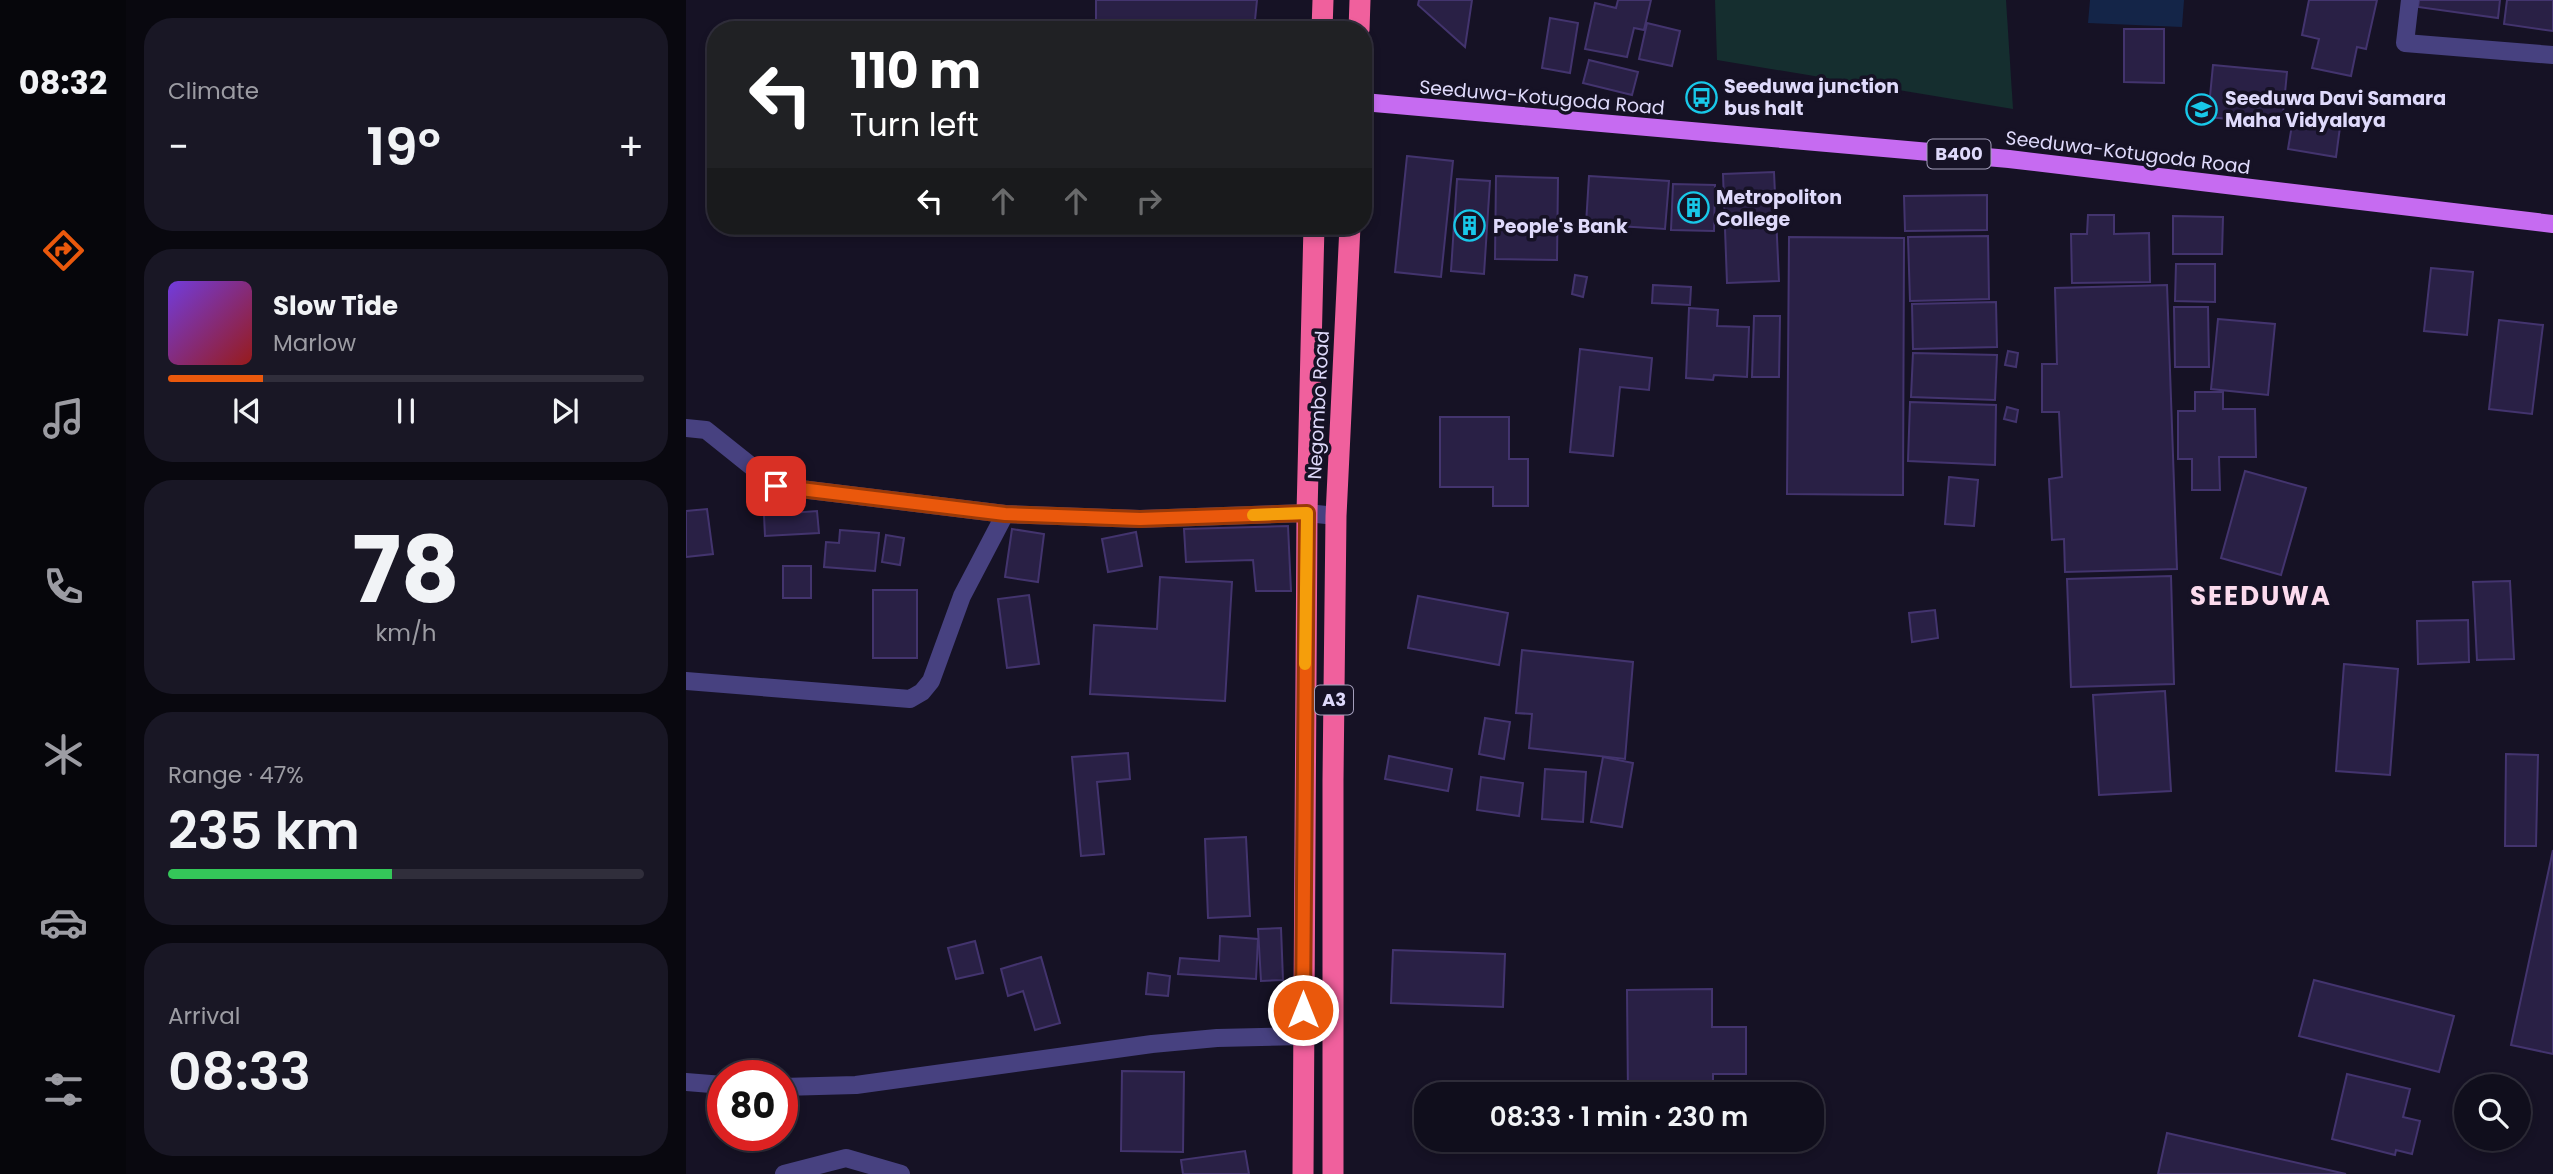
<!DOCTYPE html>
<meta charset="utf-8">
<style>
body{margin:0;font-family:Poppins,sans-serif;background:#191725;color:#f1f3f6;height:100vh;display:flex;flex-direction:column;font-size:26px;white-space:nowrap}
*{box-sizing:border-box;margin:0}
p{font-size:23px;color:#9c9ca3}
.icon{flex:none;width:38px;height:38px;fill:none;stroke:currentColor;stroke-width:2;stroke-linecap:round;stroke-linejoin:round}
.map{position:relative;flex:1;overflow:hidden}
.panel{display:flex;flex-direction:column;gap:18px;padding:18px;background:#09080f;width:560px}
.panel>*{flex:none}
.banner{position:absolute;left:21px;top:21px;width:665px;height:214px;border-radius:28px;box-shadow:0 4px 10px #0003,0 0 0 2px #302e3b;background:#202124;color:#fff;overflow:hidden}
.buttons{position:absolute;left:1768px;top:1074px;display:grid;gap:14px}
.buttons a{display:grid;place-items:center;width:77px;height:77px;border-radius:50%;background:#100e1c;box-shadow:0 4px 10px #0003,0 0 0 2px #302e3b;font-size:35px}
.speed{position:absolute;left:21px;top:1060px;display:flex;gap:14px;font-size:35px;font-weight:700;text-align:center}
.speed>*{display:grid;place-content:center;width:91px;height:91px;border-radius:50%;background:#100e1c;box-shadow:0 4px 10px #0003,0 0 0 2px #302e3b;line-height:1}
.speed .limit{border:10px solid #d22;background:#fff;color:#111}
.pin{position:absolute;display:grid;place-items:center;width:60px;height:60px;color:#fff;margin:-30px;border-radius:14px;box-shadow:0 4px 10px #0006}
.me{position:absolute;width:77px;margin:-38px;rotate:0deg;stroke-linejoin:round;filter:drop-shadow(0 0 5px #0008)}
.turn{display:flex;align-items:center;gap:24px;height:147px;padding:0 28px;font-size:32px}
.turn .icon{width:91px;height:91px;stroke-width:2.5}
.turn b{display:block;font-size:49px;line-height:60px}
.lanes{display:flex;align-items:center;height:66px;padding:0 28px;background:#0003;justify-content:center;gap:35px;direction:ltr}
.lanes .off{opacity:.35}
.big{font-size:52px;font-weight:600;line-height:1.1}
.panel .tile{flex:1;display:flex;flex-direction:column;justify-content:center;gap:10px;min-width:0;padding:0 24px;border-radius:28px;background:#191725}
.panel .dial{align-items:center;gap:0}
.dial b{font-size:91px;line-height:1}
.song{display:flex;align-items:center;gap:21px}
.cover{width:84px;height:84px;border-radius:10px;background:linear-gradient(135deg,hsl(260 70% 55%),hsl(0 70% 35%))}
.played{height:7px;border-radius:4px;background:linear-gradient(90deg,#ea580c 20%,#302e3b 20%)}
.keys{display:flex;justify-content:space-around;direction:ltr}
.heat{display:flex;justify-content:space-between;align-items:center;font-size:38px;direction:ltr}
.charge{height:10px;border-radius:5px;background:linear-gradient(90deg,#34c759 47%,#302e3b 0)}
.trip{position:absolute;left:728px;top:1082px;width:410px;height:70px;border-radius:28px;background:#100e1c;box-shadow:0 4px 10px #0003,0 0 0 2px #302e3b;font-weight:600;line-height:70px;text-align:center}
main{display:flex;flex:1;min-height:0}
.tabs{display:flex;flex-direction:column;width:126px;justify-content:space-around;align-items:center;background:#06060b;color:#9c9ca3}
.tabs .icon{width:49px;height:49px}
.tabs .on{color:#ea580c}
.tabs b{font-size:32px;color:#f1f3f6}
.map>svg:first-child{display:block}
.green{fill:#152e2f}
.water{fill:#142548}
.building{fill:#292045;stroke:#43346e;stroke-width:2}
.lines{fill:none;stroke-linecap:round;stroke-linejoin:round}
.minor{stroke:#474180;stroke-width:18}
.major{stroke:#c66bf1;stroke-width:18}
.highway{stroke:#f0609d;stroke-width:21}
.route-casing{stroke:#983908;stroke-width:18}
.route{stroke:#ea580c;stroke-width:12}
.slow{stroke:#f59e0b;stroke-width:12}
.labels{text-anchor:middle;stroke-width:7;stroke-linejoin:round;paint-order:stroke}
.shield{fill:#161225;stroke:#a39ebb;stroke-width:2}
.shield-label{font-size:18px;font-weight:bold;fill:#dfdafb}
.poi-label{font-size:19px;font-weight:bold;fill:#dfdafb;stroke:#161225;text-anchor:start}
.street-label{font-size:19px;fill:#dfdafb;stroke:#161225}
.district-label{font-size:26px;font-weight:bold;letter-spacing:2px;fill:#fcdbee;stroke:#161225}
</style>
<main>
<nav class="tabs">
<b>08:32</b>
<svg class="icon on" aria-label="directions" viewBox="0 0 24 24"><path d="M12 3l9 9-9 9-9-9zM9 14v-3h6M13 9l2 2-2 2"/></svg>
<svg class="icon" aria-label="music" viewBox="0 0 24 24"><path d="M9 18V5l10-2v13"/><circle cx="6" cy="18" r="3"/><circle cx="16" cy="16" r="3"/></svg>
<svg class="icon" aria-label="phone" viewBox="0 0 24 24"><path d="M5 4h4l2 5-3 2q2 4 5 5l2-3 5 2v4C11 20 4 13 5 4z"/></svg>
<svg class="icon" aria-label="climate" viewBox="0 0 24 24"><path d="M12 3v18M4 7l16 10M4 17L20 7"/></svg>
<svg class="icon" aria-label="car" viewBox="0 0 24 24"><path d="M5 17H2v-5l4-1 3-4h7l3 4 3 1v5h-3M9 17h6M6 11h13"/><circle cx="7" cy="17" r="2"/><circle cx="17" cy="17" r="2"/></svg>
<svg class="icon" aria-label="filters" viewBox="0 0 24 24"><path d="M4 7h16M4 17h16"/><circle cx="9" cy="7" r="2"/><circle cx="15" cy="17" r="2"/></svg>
</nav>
<section class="panel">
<div class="tile"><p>Climate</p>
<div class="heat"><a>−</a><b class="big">19°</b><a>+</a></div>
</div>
<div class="tile">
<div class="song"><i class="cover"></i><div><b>Slow Tide</b><p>Marlow</p></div></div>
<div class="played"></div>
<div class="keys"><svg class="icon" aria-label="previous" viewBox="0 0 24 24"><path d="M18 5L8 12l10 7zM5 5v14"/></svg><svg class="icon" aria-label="pause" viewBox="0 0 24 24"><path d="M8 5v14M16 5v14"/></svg><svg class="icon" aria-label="next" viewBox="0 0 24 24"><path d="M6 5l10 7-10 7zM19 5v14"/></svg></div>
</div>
<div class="tile dial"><b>78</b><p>km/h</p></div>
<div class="tile"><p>Range · 47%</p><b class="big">235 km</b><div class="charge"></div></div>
<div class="tile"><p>Arrival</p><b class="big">08:33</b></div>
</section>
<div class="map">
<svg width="1867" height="1174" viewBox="0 0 1867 1174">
<rect width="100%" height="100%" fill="#161225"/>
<polygon class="green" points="1029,0 1320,0 1327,109 1031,60"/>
<polygon class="water" points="1404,0 1498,0 1496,27 1402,23"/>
<g class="building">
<polygon points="410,0 571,0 568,30 410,30"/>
<polygon points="733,0 786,0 779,47 732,5"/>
<polygon points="932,0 965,0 958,30 948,28 941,57 899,49 909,3 930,8"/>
<polygon points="1623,0 1691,0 1680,49 1671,47 1665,76 1626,68 1633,39 1616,35"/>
<polygon points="1733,0 1814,0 1812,18 1732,7"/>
<polygon points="1821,0 1867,0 1867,31 1818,24"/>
<polygon points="864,18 892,23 884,73 856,68"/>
<polygon points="961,23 994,31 986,66 953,59"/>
<polygon points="1438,29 1478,29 1478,83 1438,82"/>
<polygon points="903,60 952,72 946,95 897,83"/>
<polygon points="1527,65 1601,72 1596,124 1522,117"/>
<polygon points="1607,119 1654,127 1650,157 1602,149"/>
<polygon points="721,156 767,161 755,277 709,272"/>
<polygon points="1088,172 1093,281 1041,283 1037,174"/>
<polygon points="810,176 872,178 871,260 809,259"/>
<polygon points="903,176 983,181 979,229 900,224"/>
<polygon points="771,179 804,181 798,274 765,271"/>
<polygon points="987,184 1029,185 1028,231 985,230"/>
<polygon points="1301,195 1301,230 1219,231 1218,196"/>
<polygon points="1402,215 1428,215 1428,234 1463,233 1464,282 1386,283 1385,234 1401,234"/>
<polygon points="1487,216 1537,217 1536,254 1487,254"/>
<polygon points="1302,236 1303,299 1224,301 1222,237"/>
<polygon points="1103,237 1218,238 1217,495 1101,494"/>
<polygon points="1490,264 1529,264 1529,302 1489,301"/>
<polygon points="1745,268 1787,272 1781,335 1738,331"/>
<polygon points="889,275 901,277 897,297 886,294"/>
<polygon points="967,285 1005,287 1004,305 966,303"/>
<polygon points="1481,285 1491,569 1379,572 1378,539 1366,540 1363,479 1376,477 1373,412 1356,412 1356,364 1371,364 1369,288"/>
<polygon points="1310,302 1311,347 1227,349 1226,304"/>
<polygon points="1488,307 1522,307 1523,367 1489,367"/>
<polygon points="1003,308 1032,310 1031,326 1063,327 1061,377 1028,375 1027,380 1000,378"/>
<polygon points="1068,316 1094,316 1093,377 1066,377"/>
<polygon points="1532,319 1589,324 1582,395 1525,389"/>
<polygon points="1813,320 1857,325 1846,414 1803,409"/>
<polygon points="894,349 966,358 963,390 934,387 927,456 884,452"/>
<polygon points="1322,351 1332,353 1330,367 1319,365"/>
<polygon points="1227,353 1311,355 1309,400 1225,397"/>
<polygon points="1509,392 1537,392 1537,409 1569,409 1570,457 1533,457 1534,490 1506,490 1506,459 1492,459 1492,411 1509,411"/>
<polygon points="1224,402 1310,405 1309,465 1222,461"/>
<polygon points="1321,407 1332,410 1330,422 1318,419"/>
<polygon points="754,417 823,417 823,459 842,459 842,506 807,506 807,487 754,487"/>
<polygon points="1559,471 1620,488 1595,575 1535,558"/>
<polygon points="1263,477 1292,480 1288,526 1259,524"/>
<polygon points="21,509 27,554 0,557 0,511"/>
<polygon points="131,511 133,533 79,536 78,515"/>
<polygon points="602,526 605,591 570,591 567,560 500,562 498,529"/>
<polygon points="326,529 358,534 352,582 319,577"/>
<polygon points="154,530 193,533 189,571 138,567 140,542 153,543"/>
<polygon points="450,532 456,566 422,572 416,539"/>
<polygon points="200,535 218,538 214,565 196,562"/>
<rect x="97" y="566" width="28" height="32"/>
<polygon points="1485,576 1488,684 1385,687 1381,579"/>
<polygon points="474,577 546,582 539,701 404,694 408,625 471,629"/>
<polygon points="1824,581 1828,659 1791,660 1787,582"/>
<rect x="187" y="590" width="44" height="68"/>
<polygon points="343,595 353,664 321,668 312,599"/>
<polygon points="732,596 822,613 813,665 722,648"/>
<polygon points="1249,610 1252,638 1226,642 1223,613"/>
<polygon points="1782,620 1783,662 1732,664 1731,621"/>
<polygon points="836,650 947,662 939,759 843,748 846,714 830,713"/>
<polygon points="1658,664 1712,669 1704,775 1650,771"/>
<polygon points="1479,691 1485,791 1413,795 1407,695"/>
<polygon points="799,718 824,722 818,759 793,754"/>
<polygon points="442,753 444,779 411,782 418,854 395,856 386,757"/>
<polygon points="1820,754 1852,755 1850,846 1819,846"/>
<polygon points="703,756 766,769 762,791 699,779"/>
<polygon points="917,757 947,763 936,827 905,822"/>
<polygon points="859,769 900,772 897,822 856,819"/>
<polygon points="795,777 837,783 833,816 791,810"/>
<polygon points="560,837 564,916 522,918 519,839"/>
<polygon points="1867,850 1867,1054 1825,1045"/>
<polygon points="595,928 597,980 575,981 572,929"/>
<polygon points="534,936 572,939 570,979 492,974 494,958 533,961"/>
<polygon points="289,941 297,973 270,979 262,948"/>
<polygon points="707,950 819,954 817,1007 705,1003"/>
<polygon points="355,957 374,1023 349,1030 337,991 322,996 315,969"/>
<polygon points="462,973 484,976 482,996 460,994"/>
<polygon points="1628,980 1768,1016 1753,1072 1613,1036"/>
<polygon points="1026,989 1026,1027 1060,1027 1060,1074 1027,1074 1027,1094 942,1094 941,990"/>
<polygon points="436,1071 498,1072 497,1152 435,1151"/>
<polygon points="1661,1074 1724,1089 1717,1117 1734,1121 1726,1154 1710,1150 1709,1155 1646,1139"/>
<polygon points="1481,1133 1660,1174 1472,1174"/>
<polygon points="559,1151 563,1174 497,1174 495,1160"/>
</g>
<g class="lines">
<g class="minor">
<polyline points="1724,0 1719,43 1867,55"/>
<polyline points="0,428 20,430 90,486 319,514 454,519 621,513 650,516"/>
<polyline points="0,681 224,699 236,692 245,681 276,596 319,514"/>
<polyline points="0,1082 37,1085"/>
<polyline points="96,1087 170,1085 466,1044 531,1038 617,1036"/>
<polyline points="98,1174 160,1158 215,1174"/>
</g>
<polyline class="major" points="677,102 1323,159 1867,224"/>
<g class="highway">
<polyline points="636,30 637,0"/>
<polyline points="673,30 674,0"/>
<polyline points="617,1174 621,513 628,226"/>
<polyline points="647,1174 647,780 650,516 664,226"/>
</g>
</g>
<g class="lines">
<defs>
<polyline id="route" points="90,486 319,514 454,519 621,513 617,1010"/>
</defs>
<use href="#route" class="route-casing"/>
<use href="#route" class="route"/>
<polyline class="slow" points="567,515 621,513 619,664"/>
</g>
<defs>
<symbol id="bus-ring" viewBox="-11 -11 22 22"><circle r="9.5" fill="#161225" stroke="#18c8e9" stroke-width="1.5"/><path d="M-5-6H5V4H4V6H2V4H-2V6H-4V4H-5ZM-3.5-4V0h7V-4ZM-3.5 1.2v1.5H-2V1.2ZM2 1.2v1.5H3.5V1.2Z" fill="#18c8e9"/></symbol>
<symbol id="school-ring" viewBox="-11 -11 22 22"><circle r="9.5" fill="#161225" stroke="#18c8e9" stroke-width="1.5"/><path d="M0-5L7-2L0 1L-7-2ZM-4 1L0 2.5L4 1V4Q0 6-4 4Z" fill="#18c8e9"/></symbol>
<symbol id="building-ring" viewBox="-11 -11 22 22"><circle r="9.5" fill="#161225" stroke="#18c8e9" stroke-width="1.5"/><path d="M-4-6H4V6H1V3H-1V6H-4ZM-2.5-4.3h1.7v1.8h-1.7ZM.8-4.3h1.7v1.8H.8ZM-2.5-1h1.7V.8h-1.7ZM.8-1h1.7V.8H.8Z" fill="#18c8e9"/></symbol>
</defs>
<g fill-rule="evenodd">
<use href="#bus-ring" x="998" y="80" width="35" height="35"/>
<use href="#school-ring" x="1498" y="92" width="35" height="35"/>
<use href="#building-ring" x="990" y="190" width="35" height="35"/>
<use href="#building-ring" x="766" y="208" width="35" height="35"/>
</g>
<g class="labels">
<g class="shield">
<rect x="1241.5" y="139.5" width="63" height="29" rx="5"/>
<rect x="629" y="685.5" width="38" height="29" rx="5"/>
</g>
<g class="shield-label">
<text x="1273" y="160">B400</text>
<text x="648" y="706">A3</text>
</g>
<g class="poi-label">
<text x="1038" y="93">Seeduwa junction<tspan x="1038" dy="22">bus halt</tspan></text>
<text x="1539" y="105">Seeduwa Davi Samara<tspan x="1539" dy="22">Maha Vidyalaya</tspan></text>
<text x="1030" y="204">Metropoliton<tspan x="1030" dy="22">College</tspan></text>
<text x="807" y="233">People's Bank</text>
</g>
<g class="street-label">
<text transform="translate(856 97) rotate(5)" y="7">Seeduwa-Kotugoda Road</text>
<text transform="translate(1442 152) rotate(7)" y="7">Seeduwa-Kotugoda Road</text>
<text transform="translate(632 405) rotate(-87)" y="7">Negombo Road</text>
</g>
<g class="district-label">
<text x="1575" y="605">SEEDUWA</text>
</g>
</g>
</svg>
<div class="buttons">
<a><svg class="icon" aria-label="search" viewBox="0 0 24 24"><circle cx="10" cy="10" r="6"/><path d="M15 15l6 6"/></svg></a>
</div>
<div class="speed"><div class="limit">80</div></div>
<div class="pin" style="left:90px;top:486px;background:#d93025"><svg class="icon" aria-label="arrive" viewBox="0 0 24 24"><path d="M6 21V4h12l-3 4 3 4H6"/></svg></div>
<svg class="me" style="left:617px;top:1010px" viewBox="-20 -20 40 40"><circle r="17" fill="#ea580c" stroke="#fff" stroke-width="3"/><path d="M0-11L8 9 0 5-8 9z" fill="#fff"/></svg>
<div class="trip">08:33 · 1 min · 230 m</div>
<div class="banner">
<div class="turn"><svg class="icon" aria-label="left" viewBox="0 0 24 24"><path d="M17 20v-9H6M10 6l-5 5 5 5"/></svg><div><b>110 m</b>Turn left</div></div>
<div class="lanes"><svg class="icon" aria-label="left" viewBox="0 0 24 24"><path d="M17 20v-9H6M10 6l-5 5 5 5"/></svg><svg class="icon off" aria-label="ahead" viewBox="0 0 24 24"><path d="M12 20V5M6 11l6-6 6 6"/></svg><svg class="icon off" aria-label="ahead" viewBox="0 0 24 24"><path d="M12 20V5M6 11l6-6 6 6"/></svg><svg class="icon off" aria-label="right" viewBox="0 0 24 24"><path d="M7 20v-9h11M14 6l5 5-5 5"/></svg></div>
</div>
</div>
</main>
